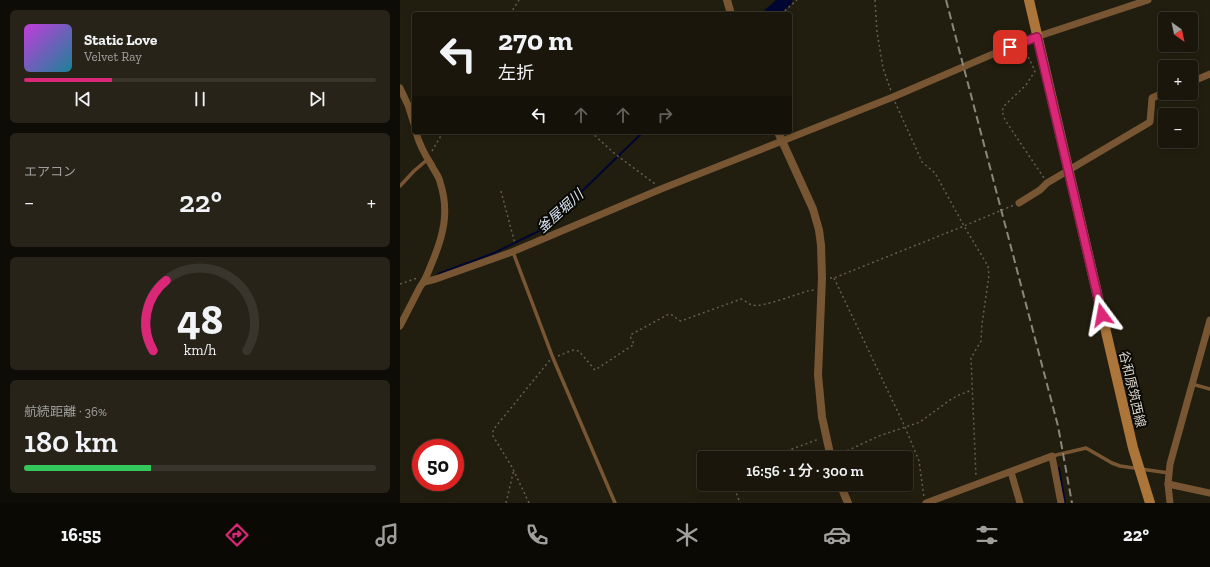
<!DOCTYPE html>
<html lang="ja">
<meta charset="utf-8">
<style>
body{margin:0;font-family:"Zilla Slab","Noto Sans JP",serif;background:#272319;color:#f1f3f6;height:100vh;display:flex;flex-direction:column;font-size:15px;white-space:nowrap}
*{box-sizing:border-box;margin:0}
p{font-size:13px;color:#9f9f9d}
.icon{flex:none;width:22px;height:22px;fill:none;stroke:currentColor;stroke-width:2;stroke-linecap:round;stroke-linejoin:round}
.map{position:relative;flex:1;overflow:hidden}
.sheet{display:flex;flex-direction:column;gap:10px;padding:10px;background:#0e0c06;width:400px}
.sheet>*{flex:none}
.banner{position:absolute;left:12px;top:12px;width:380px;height:122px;border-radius:4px;box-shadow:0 2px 6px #0003,0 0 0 1px #38352c;background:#1a160b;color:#f1f3f6;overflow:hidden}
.needle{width:26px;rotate:147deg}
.buttons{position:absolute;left:758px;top:12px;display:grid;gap:8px}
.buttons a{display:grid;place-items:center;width:40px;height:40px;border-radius:4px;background:#1a160b;box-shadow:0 2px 6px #0003,0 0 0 1px #38352c;font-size:20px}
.speed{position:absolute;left:12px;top:439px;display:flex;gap:8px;font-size:20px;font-weight:700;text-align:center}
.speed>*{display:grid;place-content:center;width:52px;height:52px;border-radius:50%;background:#1a160b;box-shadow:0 2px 6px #0003,0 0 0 1px #38352c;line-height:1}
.speed .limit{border:6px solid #d22;background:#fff;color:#111}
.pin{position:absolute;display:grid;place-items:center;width:34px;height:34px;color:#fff;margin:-17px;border-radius:8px;box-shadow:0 2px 6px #0006}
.me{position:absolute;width:44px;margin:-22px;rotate:347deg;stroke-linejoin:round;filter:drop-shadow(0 0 3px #0008)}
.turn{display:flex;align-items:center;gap:14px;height:84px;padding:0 20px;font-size:18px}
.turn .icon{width:52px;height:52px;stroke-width:2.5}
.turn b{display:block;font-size:28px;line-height:34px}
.lanes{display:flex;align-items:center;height:38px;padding:0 20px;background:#0003;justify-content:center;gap:20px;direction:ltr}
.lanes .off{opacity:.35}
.big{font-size:30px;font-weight:600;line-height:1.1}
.sheet .widget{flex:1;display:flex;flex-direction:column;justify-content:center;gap:6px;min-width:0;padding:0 14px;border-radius:6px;background:#272319}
.sheet .dial{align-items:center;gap:0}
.dial svg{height:104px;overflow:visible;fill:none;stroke:#38352c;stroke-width:7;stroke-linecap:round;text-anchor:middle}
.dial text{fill:#f1f3f6;stroke:none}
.song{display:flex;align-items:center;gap:12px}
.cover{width:48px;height:48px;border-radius:6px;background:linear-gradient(135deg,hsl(290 70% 55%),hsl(190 70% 35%))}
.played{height:4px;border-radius:2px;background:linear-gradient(90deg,#db2777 25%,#38352c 25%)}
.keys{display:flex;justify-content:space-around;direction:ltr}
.heat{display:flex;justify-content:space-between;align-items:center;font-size:22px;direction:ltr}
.charge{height:6px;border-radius:3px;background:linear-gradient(90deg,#34c759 36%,#38352c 0)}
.trip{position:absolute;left:297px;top:451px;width:216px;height:40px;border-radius:4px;background:#1a160b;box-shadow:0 2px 6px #0003,0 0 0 1px #38352c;font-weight:600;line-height:40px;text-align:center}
.dock{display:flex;height:64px;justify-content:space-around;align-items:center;background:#0a0904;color:#9f9f9d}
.dock .icon{width:28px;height:28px}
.dock .on{color:#db2777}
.dock b{font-size:18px;color:#f1f3f6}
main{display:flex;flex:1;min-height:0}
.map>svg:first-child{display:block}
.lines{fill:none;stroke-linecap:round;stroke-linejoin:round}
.stream{stroke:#000632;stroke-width:2}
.river{stroke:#000632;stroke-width:13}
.path{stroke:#625e51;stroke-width:1.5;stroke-dasharray:2 3;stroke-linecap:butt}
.service{stroke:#785633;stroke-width:3.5}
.minor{stroke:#785633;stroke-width:7}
.tertiary{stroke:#785633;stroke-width:8}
.secondary{stroke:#ac753a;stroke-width:10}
.rail{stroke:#89867a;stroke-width:2;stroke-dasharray:8 4;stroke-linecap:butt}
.route-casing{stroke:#8e194d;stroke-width:10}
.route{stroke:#db2777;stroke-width:7}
.labels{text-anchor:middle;stroke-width:4;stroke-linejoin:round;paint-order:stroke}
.street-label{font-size:13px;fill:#d8d5cc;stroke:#090803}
.water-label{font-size:14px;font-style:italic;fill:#dae4f4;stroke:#090803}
</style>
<main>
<section class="sheet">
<div class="widget">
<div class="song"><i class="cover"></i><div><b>Static Love</b><p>Velvet Ray</p></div></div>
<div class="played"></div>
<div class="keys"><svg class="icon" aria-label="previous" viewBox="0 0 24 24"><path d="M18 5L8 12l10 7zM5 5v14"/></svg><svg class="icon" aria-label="pause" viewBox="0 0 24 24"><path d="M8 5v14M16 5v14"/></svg><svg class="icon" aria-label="next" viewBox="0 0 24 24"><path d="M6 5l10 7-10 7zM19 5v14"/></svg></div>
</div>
<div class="widget"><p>エアコン</p>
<div class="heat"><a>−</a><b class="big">22°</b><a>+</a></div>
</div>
<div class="widget dial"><svg viewBox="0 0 100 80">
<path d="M14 69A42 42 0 1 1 86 69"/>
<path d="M14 69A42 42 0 0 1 24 15" stroke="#db2777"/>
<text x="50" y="56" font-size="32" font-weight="700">48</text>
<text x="50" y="72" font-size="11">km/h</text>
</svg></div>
<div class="widget"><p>航続距離 · 36%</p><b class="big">180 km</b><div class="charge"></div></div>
</section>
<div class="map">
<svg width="810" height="503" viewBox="0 0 810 503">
<rect width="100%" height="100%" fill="#221e0f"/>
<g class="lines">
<g class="stream">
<polyline points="38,274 94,253 143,229 243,132"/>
<polyline points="659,468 665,503"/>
</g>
<polyline class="river" points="370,14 386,0"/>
<g class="path">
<polyline points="475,0 477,32 483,68 491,91"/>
<polyline points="110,14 119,0"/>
<polyline points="381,14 397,0"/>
<polyline points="624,48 635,71 626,85 604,106 602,111 605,120 644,178"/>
<polyline points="495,102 522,162 535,173 564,226 588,266 589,275 582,324 581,341 571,358 576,477"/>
<polyline points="191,132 215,154 255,184"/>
<polyline points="32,151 43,132"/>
<polyline points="101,191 115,244"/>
<polyline points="430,278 434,278 564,226 614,205"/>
<polyline points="434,278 505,427 519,461 524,497"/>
<polyline points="0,284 17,278"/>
<path d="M158,356L173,350L179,351L195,370L233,345L234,344L230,336L232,334L269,314C274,315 276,319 281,321L341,299C345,300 348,304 352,305C361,308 397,294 408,291L414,290"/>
<polyline points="438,455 479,436 520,422 550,400 559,395 572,390"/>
<polyline points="368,458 419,439"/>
<polyline points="333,484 340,503"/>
<polyline points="106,503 114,469"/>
<polyline points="129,503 112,467 93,436 93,430 150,360"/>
</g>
<g class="service">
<polyline points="0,186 14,171 28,159"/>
<polyline points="113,252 153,358 215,503"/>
<polyline points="792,384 810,389"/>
<polyline points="652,456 686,448 712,463 720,466 769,473"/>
</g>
<g class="minor">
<polyline points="791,82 810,74"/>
<polyline points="0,88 8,105 14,124"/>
<polyline points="619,203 640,190 647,183 750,122 752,98 765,92"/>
<polyline points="24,282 36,279 112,252 261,189 493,97 621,42 748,0"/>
<path d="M0,326L20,287C25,281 28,273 31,265C43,237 50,212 40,182C39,176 34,171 32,166C25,155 19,144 16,132"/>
<polyline points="611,472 620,503"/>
<polyline points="768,484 810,493"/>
<polyline points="526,503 652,456 661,503"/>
<polyline points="770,503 768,484 770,464 810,320"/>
</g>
<g class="tertiary">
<polyline points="327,0 331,14"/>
<polyline points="378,132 413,209 419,230 421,245 422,278 418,375 422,417 431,458"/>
<polyline points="440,484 448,503"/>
</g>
<polyline class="secondary" points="629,0 733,448 750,503"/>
<polyline class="rail" points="546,0 658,426 672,503"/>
</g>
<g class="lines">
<defs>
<polyline id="route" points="610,47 637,37 702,315"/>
</defs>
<use href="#route" class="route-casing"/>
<use href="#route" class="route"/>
</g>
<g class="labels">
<g class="street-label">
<text transform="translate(733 389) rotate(77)" y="5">谷和原筑西線</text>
</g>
<g class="water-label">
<text transform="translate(160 211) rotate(-42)" y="5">釜屋堀川</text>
</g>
</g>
</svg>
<div class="buttons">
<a><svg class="needle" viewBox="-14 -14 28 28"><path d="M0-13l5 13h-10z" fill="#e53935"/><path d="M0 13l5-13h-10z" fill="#9f9f9d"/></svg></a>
<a>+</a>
<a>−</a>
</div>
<div class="speed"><div class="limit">50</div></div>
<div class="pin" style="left:610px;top:47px;background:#d93025"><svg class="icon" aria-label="arrive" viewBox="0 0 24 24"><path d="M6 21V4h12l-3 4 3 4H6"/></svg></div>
<svg class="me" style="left:702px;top:315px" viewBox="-20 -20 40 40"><path d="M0-17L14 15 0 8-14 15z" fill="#db2777" stroke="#fff" stroke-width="4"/></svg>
<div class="trip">16:56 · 1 分 · 300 m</div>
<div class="banner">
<div class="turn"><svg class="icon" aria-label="left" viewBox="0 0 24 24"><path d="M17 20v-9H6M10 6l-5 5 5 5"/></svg><div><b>270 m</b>左折</div></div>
<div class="lanes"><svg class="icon" aria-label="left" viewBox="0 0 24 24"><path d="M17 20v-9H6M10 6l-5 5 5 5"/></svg><svg class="icon off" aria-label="ahead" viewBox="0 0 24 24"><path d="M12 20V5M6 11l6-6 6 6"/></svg><svg class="icon off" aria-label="ahead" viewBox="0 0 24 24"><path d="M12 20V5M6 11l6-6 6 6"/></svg><svg class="icon off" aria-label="right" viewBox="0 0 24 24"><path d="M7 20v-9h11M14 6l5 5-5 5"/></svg></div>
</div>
</div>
</main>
<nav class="dock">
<b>16:55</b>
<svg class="icon on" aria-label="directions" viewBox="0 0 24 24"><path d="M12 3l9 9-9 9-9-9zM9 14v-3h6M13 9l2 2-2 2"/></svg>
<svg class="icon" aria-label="music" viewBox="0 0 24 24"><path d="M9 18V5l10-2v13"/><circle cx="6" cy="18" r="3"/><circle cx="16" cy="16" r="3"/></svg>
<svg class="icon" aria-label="phone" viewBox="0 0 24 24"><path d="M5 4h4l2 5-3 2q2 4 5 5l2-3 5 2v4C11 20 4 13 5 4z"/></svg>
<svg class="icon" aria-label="climate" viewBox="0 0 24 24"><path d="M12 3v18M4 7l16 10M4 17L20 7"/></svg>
<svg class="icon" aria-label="car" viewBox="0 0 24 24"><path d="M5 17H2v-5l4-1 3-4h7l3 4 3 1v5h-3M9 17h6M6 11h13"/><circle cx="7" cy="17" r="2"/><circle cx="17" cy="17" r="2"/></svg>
<svg class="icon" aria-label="filters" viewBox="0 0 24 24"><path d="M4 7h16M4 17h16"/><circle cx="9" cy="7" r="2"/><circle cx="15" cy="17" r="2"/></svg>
<b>22°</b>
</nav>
